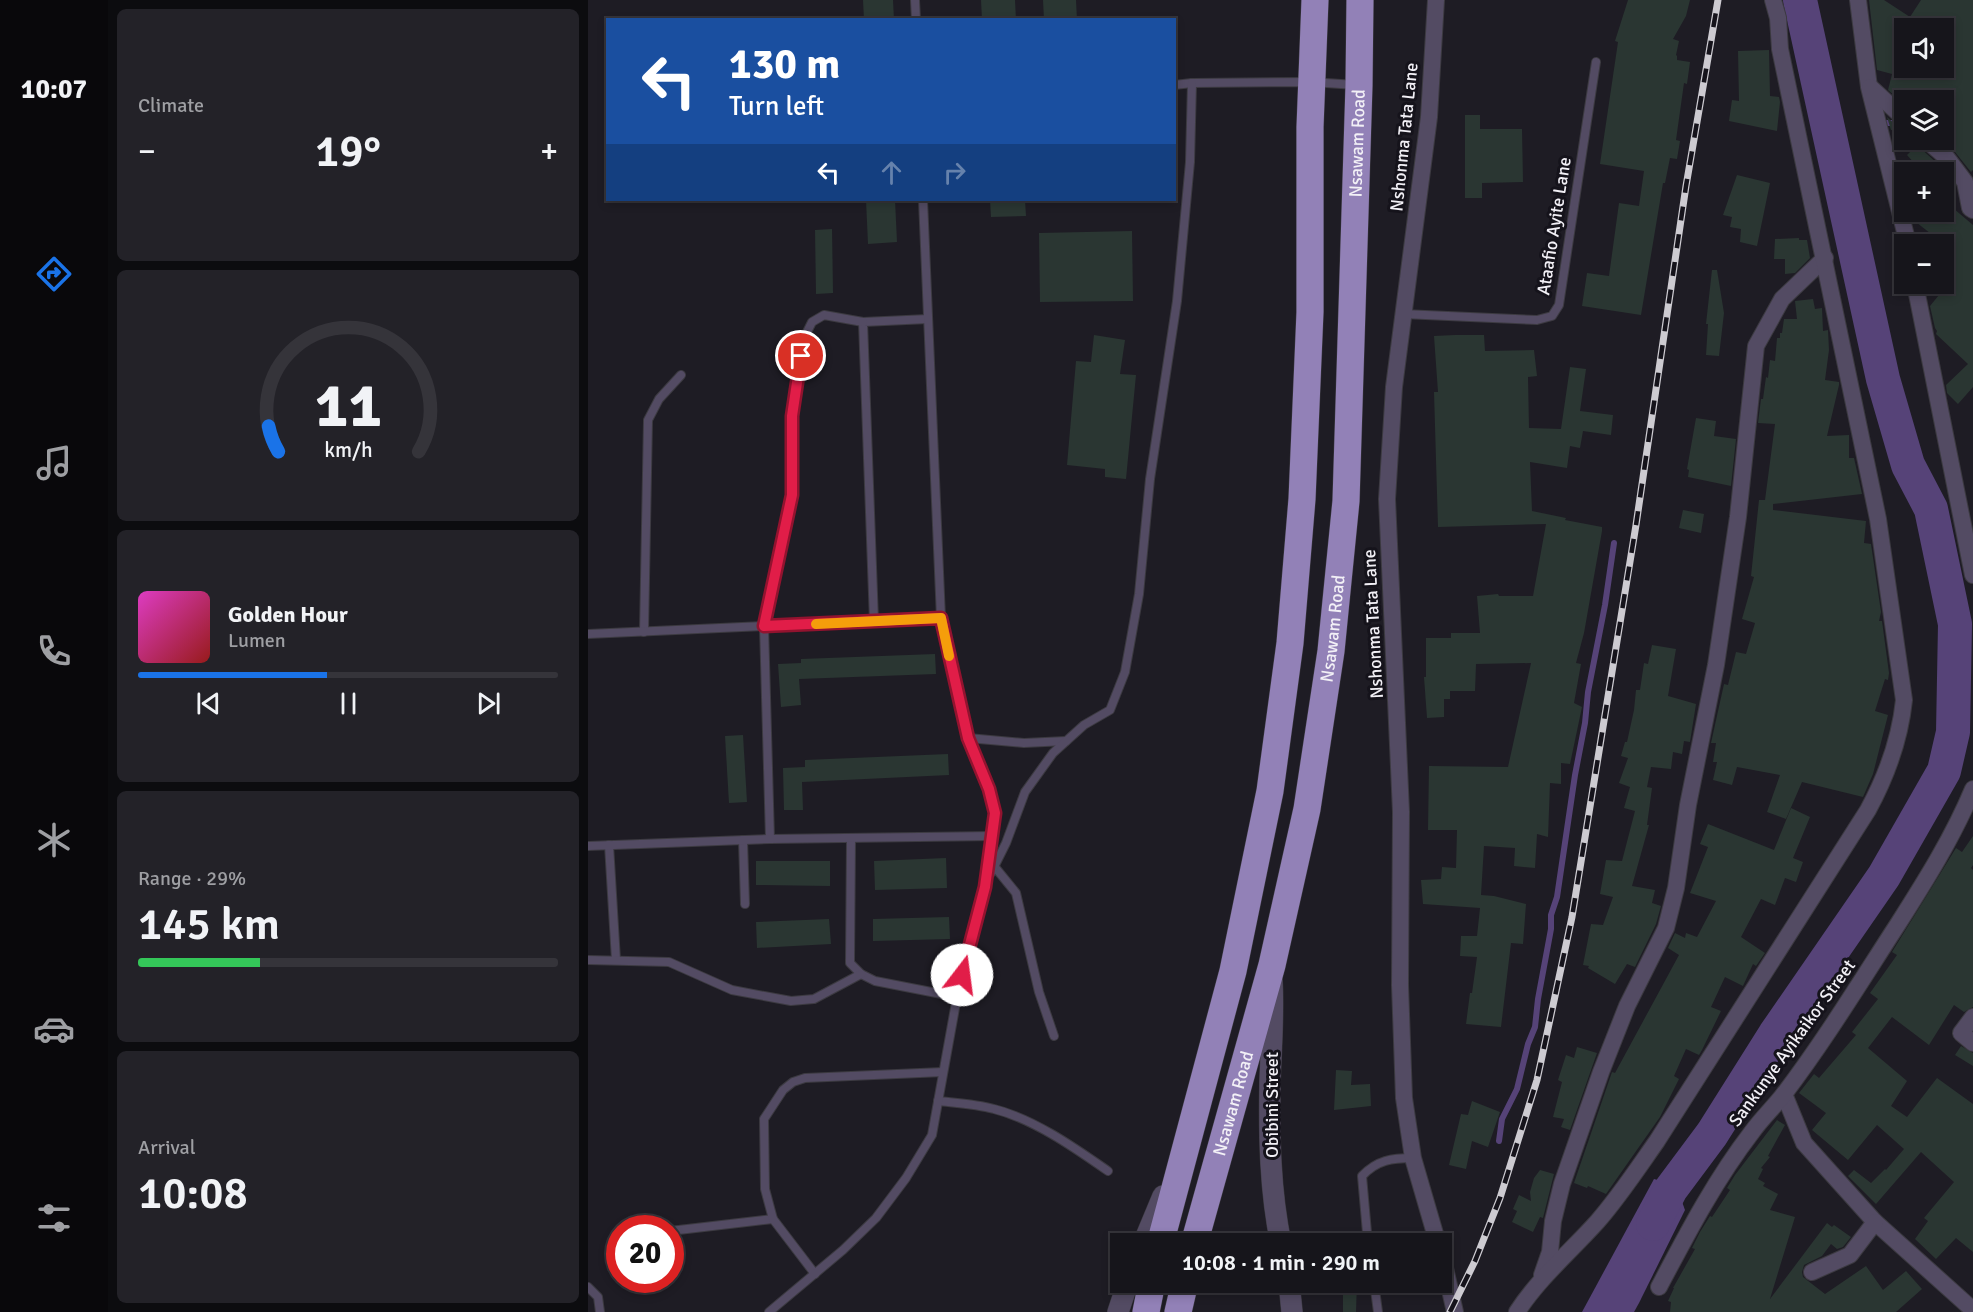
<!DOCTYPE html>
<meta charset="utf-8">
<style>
body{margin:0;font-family:Signika,sans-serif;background:#232228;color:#f1f3f6;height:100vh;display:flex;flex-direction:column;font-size:22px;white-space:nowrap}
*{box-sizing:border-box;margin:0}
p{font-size:20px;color:#9e9fa3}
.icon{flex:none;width:33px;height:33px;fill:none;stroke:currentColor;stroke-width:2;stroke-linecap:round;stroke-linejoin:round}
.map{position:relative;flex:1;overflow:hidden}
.sheet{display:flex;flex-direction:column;gap:9px;padding:9px;background:#0c0c0f;width:480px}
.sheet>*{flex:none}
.hud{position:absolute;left:18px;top:18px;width:570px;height:183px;border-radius:0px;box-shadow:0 3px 9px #0003,0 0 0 2px #35343a;background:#1a4fa0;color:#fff;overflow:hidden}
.tools{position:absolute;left:1306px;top:18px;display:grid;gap:12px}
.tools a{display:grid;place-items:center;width:60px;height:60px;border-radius:0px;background:#16151b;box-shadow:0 3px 9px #0003,0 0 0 2px #35343a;font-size:30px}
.speed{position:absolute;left:18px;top:1215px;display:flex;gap:12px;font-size:30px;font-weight:700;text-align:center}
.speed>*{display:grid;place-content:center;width:78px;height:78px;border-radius:50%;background:#16151b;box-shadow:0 3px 9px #0003,0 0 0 2px #35343a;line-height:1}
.speed .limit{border:9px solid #d22;background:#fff;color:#111}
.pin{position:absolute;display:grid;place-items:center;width:51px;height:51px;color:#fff;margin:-26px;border:3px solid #fff;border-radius:50%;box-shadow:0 2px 6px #0007}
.me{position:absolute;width:66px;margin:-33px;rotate:15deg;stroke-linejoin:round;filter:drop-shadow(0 0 4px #0008)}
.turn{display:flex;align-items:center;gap:21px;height:126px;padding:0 24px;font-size:27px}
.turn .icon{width:78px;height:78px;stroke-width:2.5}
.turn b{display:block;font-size:42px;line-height:51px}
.lanes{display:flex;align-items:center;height:57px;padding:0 24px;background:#0003;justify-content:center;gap:30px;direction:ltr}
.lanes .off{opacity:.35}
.big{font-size:45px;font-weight:600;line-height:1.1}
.sheet .widget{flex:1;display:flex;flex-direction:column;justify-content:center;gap:9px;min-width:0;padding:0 21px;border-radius:9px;background:#232228}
.sheet .dial{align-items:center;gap:0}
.dial svg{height:156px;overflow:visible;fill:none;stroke:#35343a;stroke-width:7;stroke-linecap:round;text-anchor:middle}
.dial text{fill:#f1f3f6;stroke:none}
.song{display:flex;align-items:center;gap:18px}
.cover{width:72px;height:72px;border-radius:9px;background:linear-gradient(135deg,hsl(310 70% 55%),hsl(0 70% 35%))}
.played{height:6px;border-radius:3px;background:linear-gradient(90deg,#1a73e8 45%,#35343a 45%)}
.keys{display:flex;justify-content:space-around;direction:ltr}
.heat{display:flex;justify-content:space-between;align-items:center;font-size:33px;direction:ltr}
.charge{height:9px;border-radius:4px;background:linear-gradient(90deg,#34c759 29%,#35343a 0)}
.trip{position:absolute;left:522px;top:1233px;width:342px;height:60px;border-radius:0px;background:#16151b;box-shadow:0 3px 9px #0003,0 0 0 2px #35343a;font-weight:600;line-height:60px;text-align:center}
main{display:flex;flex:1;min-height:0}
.dock{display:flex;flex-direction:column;width:108px;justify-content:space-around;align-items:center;background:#09080b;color:#9e9fa3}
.dock .icon{width:42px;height:42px}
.dock .on{color:#1a73e8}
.dock b{font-size:27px;color:#f1f3f6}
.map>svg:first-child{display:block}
.water{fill:#564378}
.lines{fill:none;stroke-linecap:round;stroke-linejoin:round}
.stream{stroke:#564378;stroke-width:6}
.river{stroke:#564378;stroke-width:34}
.building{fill:#2a3632;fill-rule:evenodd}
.service-casing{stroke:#3c3a41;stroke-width:10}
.minor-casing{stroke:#3c3a41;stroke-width:18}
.tertiary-casing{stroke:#3c3a41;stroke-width:22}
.trunk-casing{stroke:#3c3a41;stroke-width:28}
.service{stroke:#534b63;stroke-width:8}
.minor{stroke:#534b63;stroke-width:16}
.tertiary{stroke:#534b63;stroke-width:21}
.trunk{stroke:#9281b7;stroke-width:27}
.rail-casing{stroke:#cdcbd1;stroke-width:7}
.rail{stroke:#15131b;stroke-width:4.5;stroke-dasharray:14;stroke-linecap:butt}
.route-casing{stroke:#92132f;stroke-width:15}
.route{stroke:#e11d48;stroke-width:10}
.slow{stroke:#f59e0b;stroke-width:10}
.labels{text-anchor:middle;stroke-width:6;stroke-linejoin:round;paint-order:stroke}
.street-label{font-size:18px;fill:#f2f0f6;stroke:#15131b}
</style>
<main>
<nav class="dock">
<b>10:07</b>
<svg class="icon on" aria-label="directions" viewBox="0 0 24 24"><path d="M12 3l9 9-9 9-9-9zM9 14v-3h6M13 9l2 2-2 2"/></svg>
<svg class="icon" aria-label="music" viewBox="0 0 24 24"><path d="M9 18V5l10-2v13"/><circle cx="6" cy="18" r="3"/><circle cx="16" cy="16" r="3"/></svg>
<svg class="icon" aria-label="phone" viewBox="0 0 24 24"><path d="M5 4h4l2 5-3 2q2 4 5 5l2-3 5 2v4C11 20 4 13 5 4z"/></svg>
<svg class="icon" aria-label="climate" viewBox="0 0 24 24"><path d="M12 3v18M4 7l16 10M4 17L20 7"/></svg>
<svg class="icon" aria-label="car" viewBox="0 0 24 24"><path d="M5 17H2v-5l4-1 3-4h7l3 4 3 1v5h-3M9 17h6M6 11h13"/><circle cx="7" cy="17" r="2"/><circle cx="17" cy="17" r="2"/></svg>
<svg class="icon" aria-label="filters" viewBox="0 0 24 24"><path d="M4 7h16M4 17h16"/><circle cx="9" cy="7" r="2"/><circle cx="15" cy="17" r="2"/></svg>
</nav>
<section class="sheet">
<div class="widget"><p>Climate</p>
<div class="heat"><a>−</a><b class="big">19°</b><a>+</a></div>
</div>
<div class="widget dial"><svg viewBox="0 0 100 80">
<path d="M14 69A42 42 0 1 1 86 69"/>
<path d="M14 69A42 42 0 0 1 9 56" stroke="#1a73e8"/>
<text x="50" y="56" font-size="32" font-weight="700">11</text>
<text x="50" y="72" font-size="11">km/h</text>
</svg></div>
<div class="widget">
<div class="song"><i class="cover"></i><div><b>Golden Hour</b><p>Lumen</p></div></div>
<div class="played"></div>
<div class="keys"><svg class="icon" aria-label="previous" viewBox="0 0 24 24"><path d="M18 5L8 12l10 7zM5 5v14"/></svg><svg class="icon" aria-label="pause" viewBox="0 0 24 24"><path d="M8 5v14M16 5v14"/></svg><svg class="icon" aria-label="next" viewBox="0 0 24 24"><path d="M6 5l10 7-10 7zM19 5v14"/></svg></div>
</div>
<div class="widget"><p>Range · 29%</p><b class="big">145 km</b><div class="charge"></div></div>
<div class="widget"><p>Arrival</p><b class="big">10:08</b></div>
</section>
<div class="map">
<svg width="1385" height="1312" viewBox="0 0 1385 1312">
<rect width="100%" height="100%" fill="#1e1c24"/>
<polygon class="water" points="1066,1179 1088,1185 1097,1210 1051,1303 1046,1312 994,1312"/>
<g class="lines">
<g class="stream">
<polyline points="1299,123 1306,123 1317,128"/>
<polyline points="911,1141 914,1119 929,1089 940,1044 947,1027 950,999 963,929 963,915 969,897 987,775 997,723 1000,692 1017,605 1026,543"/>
</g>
<polyline class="river" points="1065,1224 1083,1189 1124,1134 1187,1034 1296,876 1356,771 1365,732 1367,624 1343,509 1320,465 1295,379 1212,0"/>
</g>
<g class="building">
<polygon points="275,0 305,0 306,20 276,20"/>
<polygon points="393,0 427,0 428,20 394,20"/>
<polygon points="455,0 488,0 489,20 456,20"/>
<polygon points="1040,0 1102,0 1098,16 1085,39 1091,41 1088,55 1089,56 1089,60 1102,62 1099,84 1096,83 1088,140 1092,141 1089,159 1082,158 1077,183 1075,183 1053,315 994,306 999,273 1021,276 1031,203 1051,206 1056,171 1012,164 1030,42 1027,41"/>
<path d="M1281,0H1296L1322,17L1333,0H1385V170L1383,172L1367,152L1354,140H1356V100H1317V105L1300,90L1304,74L1289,70ZM1317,28H1356V68H1317Z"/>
<polygon points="1181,50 1182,96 1191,97 1192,102 1189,131 1141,121 1144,100 1151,101 1150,51"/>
<polygon points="877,115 892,115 892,129 934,129 935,182 894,183 894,198 877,198"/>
<polygon points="1299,117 1310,127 1317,129 1303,130"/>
<polygon points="1329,145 1351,165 1367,186 1368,191 1359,203 1385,225 1385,387 1370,404 1359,393 1358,385 1380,364 1348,334 1349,331 1347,328 1342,306 1351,295 1338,284 1356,284 1356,244 1324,219 1323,212 1356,212 1356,172 1322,172 1328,165 1319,155"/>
<polygon points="1149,175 1182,183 1169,246 1152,242 1153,229 1142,227 1144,217 1135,215"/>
<polygon points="278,200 307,200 309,242 280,244"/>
<polygon points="402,200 437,200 438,216 403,217"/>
<polygon points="244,229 245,293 228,294 227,230"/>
<polygon points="544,231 545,301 452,302 451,233"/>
<polygon points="1211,238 1211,240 1219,240 1222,258 1207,273 1197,274 1197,259 1186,259 1187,239"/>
<polygon points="1124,270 1129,270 1136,313 1131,356 1118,355 1120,324 1118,324"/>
<polygon points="1225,299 1227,309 1234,308 1235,331 1240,330 1241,350 1237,380 1251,382 1251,385 1239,436 1261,435 1261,458 1266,458 1274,494 1185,504 1185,510 1278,521 1276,543 1283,544 1293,612 1291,621 1294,621 1301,673 1300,680 1297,679 1287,711 1300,715 1285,774 1275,797 1214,782 1198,819 1179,812 1192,775 1149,767 1144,785 1125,780 1129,762 1125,762 1128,743 1123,743 1136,684 1140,685 1148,652 1158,654 1167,623 1154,619 1166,577 1163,576 1171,500 1177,500 1187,424 1170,423 1173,399 1175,399 1178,377 1180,378 1182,360 1187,361 1189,338 1192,338 1192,333 1194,333 1196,319 1209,319 1207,301"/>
<polygon points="506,335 537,340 532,374 548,375 538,479 517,477 517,469 479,465 488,361 503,362"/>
<polygon points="867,335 896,335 897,351 946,350 949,376 940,377 941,428 973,429 982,367 998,369 992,411 1025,415 1023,435 995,431 992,448 982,446 979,468 942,462 944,511 978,518 977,520 1014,527 1014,531 996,633 988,663 993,664 986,703 994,707 982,764 973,763 973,784 962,783 960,837 949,834 947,868 926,866 927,848 896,846 893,895 906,896 938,904 935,944 923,943 913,1027 878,1024 882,993 884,993 889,957 872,956 873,936 889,936 892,908 835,904 833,880 853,879 854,867 868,868 869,830 840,830 841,766 920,767 943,663 888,664 887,691 862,691 862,699 856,699 856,717 839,718 836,677 838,677 838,638 863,638 863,633 892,633 889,596 910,594 911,596 945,596 958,524 850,527 846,392 850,392 846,336"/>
<polygon points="1108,418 1128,421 1126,436 1148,439 1143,486 1100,477 1101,470 1099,469"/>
<polygon points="1095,510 1116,514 1113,533 1091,528"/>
<polygon points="1064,645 1088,649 1080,696 1108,704 1102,742 1096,741 1094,754 1085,752 1083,769 1063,767 1059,787 1064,788 1059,825 1061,825 1044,886 1067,890 1064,903 1073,906 1068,924 1047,967 1039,964 1027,984 1000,968 1001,966 995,965 1003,924 1015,925 1025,897 1012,894 1018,860 1034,861 1047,811 1036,808 1042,787 1031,783 1040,758 1033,756 1037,742 1039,742 1046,710 1048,690 1052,690 1056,663 1060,664"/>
<polygon points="347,654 348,674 211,679 213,705 193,707 190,664 213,663 213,659"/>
<polygon points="155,735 159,802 141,803 137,736"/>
<polygon points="360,754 361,775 214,782 215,810 196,810 195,768 217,767 217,760"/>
<polygon points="1203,808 1222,817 1205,858 1215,862 1208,882 1197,878 1187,905 1173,899 1153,937 1177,953 1168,966 1165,964 1155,986 1137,977 1123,1007 1133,1011 1114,1050 1111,1055 1098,1049 1086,1076 1091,1079 1072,1117 1018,1194 1000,1186 999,1188 986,1183 1024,1072 1027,1073 1091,955 1080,948 1087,933 1097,938 1098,933 1109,937 1128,901 1102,893 1120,847 1112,844 1120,824 1186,850"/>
<polygon points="1385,836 1385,865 1383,868 1385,870 1385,1007 1376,1012 1366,1005 1341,1045 1304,1017 1280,1048 1319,1081 1303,1106 1319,1117 1349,1078 1385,1104 1385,1252 1368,1238 1348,1259 1327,1239 1340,1221 1336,1218 1366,1182 1333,1152 1288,1204 1260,1176 1266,1170 1283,1183 1297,1169 1298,1170 1316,1149 1289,1125 1260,1160 1224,1130 1238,1113 1211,1093 1226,1074 1231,1078 1268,1035 1264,1032 1290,999 1282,993 1309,955 1304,952 1368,848 1374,852"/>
<polygon points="358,858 359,888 287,890 286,861"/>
<polygon points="168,861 242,861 242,886 168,885"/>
<polygon points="361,917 362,939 285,941 285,919"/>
<polygon points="241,919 243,944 169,948 168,922"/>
<polygon points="1373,1046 1385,1053 1385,1066 1367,1055"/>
<polygon points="989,1047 1009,1053 982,1130 973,1127 976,1119 965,1117 974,1082 970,1080 978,1055 986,1058"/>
<polygon points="748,1070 764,1071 763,1085 782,1084 783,1106 746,1110"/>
<polygon points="884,1101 912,1112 900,1147 884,1141 878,1169 861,1165 873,1114 880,1115"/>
<polygon points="1189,1120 1197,1125 1180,1156 1182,1157 1173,1168 1175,1169 1170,1179 1177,1183 1175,1186 1190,1194 1182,1210 1207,1217 1182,1299 1239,1223 1244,1227 1246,1225 1263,1237 1255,1247 1249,1249 1243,1244 1234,1256 1216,1265 1214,1272 1215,1277 1237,1294 1278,1266 1295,1290 1318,1271 1334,1289 1308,1312 1082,1312 1083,1302 1080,1301 1086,1288 1085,1288 1107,1249 1104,1248 1112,1232 1122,1216 1124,1217 1142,1190 1139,1188 1147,1175"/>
<polygon points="952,1170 966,1174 955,1218 952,1217 945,1232 924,1222 929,1211 925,1209 931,1195 943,1201 942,1192 946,1178"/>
<polygon points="755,1282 769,1282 768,1312 755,1312"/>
</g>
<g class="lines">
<defs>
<g id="service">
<polyline points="327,0 328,20"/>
<polyline points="586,85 604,83 723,82 768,85"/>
<polyline points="815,314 949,320 964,316 971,305 1008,62"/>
<polyline points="286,621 275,322 340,319"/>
<polyline points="56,632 60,420 71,399 93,375"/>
<polyline points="0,634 353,618"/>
<polyline points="380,738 436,743 478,741"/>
<polyline points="182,839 176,626 204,495 204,416 213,356 218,334 224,322 236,315 275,322"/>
<polyline points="263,839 262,963 273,974 287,981 369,997"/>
<polyline points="155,840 157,904"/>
<polyline points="21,845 28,960"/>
<polyline points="0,846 182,839 405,836"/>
<polyline points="406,866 428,893 451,992 466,1036"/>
<polyline points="403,873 418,843 437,792 465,753 496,725 522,710 537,672 551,594 562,479 589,301 602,162 604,83"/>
<polyline points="0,960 81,962 144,990 203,1001 226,999 273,974"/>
<path d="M350,1101C368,1103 388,1104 406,1109C446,1119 487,1148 520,1171"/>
<polyline points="82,1231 185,1219"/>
<path d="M780,1244L774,1176C789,1160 804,1158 825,1158"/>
<polyline points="227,1274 185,1219 177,1189 176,1119 195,1090 205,1082 217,1078 355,1072"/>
<polyline points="786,1282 790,1312"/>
<polyline points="0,1287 10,1297 12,1312"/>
<polyline points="181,1312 255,1250 288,1218 318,1178 344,1135 369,997 397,887 405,836 407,813 401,789 380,738 353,618 335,200"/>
</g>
<g id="minor">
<polyline points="848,0 841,117 806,387 799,499 813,812 812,985 816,1098 825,1158 850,1244"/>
<polyline points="1270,0 1281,87 1320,244"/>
<polyline points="1282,87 1317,119"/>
<polyline points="1338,140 1359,158 1377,182 1382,208 1385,210"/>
<polyline points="1327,284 1385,575"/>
<polyline points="1385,1017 1373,1033 1385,1043"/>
<polyline points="1196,1094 1216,1143 1287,1222 1385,1310"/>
<polyline points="854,1255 867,1312"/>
<polyline points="1224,1272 1262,1255 1287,1222"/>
<polyline points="954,1275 962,1252 965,1221 974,1184 1013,1072 1039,1006 1078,928 1088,888 1100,805 1128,665 1150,517 1168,346 1194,299 1237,258"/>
<path d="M1071,1287C1099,1234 1127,1180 1164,1132C1174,1118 1186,1107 1196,1094C1237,1040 1273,981 1310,924C1338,880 1365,837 1385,789"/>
<path d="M929,1312C951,1278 982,1252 1009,1222C1031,1197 1050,1168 1069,1141L1280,810C1299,775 1312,739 1316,700L1290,519L1192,49L1190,18L1185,0"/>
</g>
<g id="tertiary">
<path d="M684,981C686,1015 683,1048 682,1082C681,1136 682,1191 693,1244"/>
<polyline points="555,1244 575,1196"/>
<polyline points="701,1282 704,1312"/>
<polyline points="530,1312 540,1282"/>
</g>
<g id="trunk">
<polyline points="572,1244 645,971 682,791 702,643 714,499 722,312 722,127 727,0"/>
<path id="s1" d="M606,1244L684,965L719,809L743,651L758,501L771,85L772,0"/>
<polyline points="558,1312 564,1282"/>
<polyline points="590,1312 597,1282"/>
</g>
</defs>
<use href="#service" class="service-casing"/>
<use href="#minor" class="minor-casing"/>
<use href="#tertiary" class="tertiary-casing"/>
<use href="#trunk" class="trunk-casing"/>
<use href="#service" class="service"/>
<use href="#minor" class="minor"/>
<use href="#tertiary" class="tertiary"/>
<use href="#trunk" class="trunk"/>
<defs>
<polyline id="rail" points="862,1312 887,1261 912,1198 949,1080 984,917 1048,525 1098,186 1130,0"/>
</defs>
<use href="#rail" class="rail-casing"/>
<use href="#rail" class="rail"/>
</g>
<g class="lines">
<defs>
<polyline id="route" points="213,356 204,416 204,495 176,626 353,618 380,738 401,789 407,813 397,887 374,975"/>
</defs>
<use href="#route" class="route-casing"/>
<use href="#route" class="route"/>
<polyline class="slow" points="228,624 353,618 361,656"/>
</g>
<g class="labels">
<g class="street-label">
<text transform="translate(816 137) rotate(-84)" y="6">Nshonma Tata Lane</text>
<text dy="6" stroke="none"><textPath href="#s1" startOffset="1118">Nsawam Road</textPath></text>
<text transform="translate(966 226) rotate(-81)" y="6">Ataafio Ayite Lane</text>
<text transform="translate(785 624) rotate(-93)" y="6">Nshonma Tata Lane</text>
<text dy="6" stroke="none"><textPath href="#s1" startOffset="632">Nsawam Road</textPath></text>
<text transform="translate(1204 1043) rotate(-54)" y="6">Sankunye Ayikaikor Street</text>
<text dy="6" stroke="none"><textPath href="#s1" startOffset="146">Nsawam Road</textPath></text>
<text transform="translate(684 1105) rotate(-90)" y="6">Obibini Street</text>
</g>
</g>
</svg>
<div class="tools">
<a><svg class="icon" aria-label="sound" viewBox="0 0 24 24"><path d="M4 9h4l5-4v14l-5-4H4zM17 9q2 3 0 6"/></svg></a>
<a><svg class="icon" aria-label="layers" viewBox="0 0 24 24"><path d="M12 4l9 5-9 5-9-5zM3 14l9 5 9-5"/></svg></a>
<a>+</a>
<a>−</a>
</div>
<div class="speed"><div class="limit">20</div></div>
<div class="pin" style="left:213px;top:356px;background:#d93025"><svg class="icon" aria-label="arrive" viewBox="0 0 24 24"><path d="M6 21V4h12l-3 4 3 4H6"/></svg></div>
<svg class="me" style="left:374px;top:975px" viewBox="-20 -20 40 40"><circle r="19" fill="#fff"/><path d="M0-13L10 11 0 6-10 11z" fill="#e11d48"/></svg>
<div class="trip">10:08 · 1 min · 290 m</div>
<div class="hud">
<div class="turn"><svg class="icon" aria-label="left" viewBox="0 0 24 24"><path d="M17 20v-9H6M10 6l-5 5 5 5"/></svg><div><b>130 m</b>Turn left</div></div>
<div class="lanes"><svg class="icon" aria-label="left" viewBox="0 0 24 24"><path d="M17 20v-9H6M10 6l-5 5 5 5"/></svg><svg class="icon off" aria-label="ahead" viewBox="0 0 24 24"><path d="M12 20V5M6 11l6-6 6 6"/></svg><svg class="icon off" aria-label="right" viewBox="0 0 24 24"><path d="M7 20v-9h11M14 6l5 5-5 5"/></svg></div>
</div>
</div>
</main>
